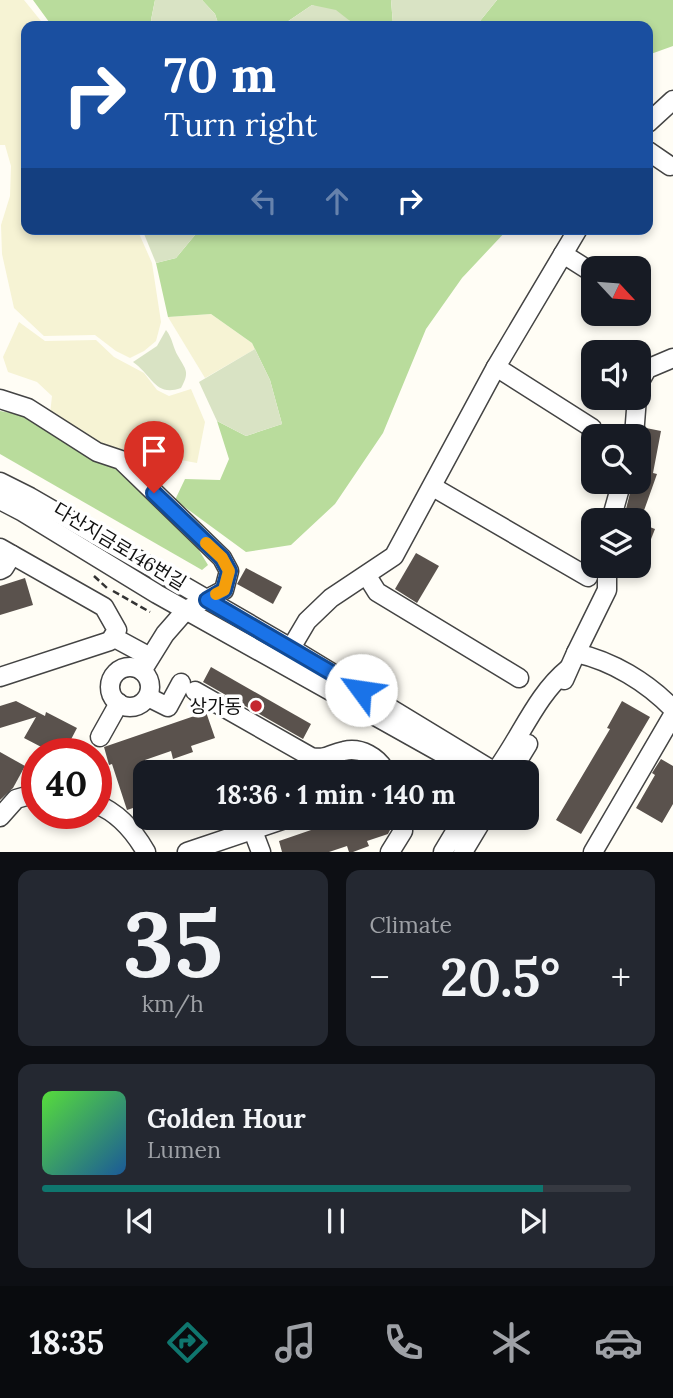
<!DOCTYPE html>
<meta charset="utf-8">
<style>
body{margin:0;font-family:Lora,"Noto Sans KR",serif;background:#242831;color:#f1f3f6;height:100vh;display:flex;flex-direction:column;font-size:26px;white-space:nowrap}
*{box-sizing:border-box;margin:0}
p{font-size:23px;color:#9ea1a6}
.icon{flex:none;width:38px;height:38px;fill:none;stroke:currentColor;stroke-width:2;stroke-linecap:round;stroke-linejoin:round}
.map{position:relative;height:852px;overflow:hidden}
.drawer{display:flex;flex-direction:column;gap:18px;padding:18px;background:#0d0f14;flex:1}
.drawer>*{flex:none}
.hud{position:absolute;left:21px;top:21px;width:632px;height:214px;border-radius:14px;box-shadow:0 4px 10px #0003;background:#1a4fa0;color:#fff;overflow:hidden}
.needle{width:46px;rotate:116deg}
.buttons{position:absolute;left:581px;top:256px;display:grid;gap:14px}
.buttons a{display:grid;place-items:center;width:70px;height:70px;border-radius:14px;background:#171b24;box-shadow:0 4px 10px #0003;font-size:35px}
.speed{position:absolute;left:21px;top:738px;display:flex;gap:14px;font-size:35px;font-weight:700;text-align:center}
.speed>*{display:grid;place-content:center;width:91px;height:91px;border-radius:50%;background:#171b24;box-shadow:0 4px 10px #0003;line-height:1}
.speed .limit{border:10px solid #d22;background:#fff;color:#111}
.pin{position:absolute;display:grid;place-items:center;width:60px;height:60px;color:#fff;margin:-72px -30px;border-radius:50% 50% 50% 0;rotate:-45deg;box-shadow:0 0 7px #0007}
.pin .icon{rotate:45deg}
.me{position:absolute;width:77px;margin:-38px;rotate:301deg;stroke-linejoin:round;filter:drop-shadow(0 0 5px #0008)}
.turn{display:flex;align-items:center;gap:24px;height:147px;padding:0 28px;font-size:32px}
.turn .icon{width:91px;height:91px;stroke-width:2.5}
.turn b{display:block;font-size:49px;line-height:60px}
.lanes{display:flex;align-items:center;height:66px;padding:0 28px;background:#0003;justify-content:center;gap:35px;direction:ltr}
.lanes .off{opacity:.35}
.big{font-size:52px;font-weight:700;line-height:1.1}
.drawer .widget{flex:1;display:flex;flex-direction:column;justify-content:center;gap:10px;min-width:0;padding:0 24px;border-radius:14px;background:#242831}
.drawer .dial{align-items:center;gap:0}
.dial b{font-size:91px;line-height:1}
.song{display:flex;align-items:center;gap:21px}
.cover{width:84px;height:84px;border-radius:10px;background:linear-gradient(135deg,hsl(110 70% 55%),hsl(210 70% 35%))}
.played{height:7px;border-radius:4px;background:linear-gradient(90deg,#0f766e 85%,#363941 85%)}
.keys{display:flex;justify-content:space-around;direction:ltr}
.heat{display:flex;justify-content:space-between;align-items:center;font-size:38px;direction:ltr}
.drawer .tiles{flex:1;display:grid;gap:18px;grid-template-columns:1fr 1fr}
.widget:last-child{grid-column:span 2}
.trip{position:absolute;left:133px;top:760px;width:406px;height:70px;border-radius:14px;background:#171b24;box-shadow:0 4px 10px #0003;font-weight:700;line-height:70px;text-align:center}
.dock{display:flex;height:112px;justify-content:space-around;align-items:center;background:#090b0e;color:#9ea1a6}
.dock .icon{width:49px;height:49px}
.dock .selected{color:#0f766e}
.dock b{font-size:32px;color:#f1f3f6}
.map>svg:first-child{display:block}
.farmland{fill:#f6f3d4}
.forest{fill:#b9dc9c}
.cemetery{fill:#d9e3c4}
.building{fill:#5a524d}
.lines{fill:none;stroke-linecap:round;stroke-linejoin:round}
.minor-casing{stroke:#444;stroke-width:21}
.path{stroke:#333;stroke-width:2.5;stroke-dasharray:7 3.5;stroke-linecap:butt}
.minor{stroke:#fff;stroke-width:18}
.route-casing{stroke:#114b97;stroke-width:18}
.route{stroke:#1a73e8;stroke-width:12}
.slow{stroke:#f59e0b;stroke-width:12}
.poi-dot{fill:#c4262e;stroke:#fff;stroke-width:2.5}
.labels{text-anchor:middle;stroke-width:7;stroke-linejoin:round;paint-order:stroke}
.street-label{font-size:19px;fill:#111;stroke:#fff}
.poi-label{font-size:19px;fill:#111;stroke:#fff;text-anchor:end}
</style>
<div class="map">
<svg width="673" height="852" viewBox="0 0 673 852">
<rect width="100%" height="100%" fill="#fffdf5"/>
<g class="farmland">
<polygon points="0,0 24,0 45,26 26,26 26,229 137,229 152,263 161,322 156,341 144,351 130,358 116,351 95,335 44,336 14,308 2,254 1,225 10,196 11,166 5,145 0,145"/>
<polygon points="211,314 252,343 255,349 205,378 168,317"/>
<polygon points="19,322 45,341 96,340 114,357 144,373 157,390 169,396 191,389 205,422 197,463 105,446 50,414 52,396 37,382 8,372 3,357"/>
</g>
<g class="forest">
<polygon points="33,0 155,0 151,20 154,26 52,26"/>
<polygon points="202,0 391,0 393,25 405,26 347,26 350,21 312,5 281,26 219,26 215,14"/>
<polygon points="497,0 673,0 673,46 648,55 648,26 476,26"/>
<polygon points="193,229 508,229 462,278 426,329 383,433 335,504 291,545 246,552 175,500 185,479 220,480 229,459 217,421 246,436 282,424 270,380 252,343 211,314 168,317 156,263 176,258 195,235"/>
<polygon points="0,411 28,416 117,463 197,547 208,565 202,570 0,454"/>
</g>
<g class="cemetery">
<polygon points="155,0 202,0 215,14 219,26 154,26 151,20"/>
<polygon points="391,0 497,0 476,26 405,26 393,25"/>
<polygon points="312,5 336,10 350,21 347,26 281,26"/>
<polygon points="142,229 193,229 195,235 176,258 156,263"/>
<path d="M166,330C173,339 173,348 178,356C186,370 190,372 181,388C155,397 153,376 133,362L157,346Z"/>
<polygon points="255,349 270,380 282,424 246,436 217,421 199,382"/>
</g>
<g class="building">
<polygon points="646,428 661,431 653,473 657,474 641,519 625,513 633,481 639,481 639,452 645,438"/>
<polygon points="639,523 655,529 640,567 639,567"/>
<polygon points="416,553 439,566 417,603 395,589"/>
<polygon points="246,568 282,587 273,604 237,584"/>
<polygon points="25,578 33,605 0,615 0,586"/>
<polygon points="211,667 311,724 303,739 203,682"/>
<polygon points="16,701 45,716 46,712 77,728 66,749 53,742 49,751 24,738 36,717 0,728 0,706"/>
<polygon points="622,701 650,717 581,834 556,820 610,729 607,728"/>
<polygon points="206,712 215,738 191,746 193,752 173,759 171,751 145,760 148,771 145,771 145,804 127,810 112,764 109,765 104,747"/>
<polygon points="0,752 25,766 13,788 0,800"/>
<polygon points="661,759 673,766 673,804 662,823 636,808 655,775 652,773"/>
<polygon points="349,817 385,817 390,830 388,834 367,841 369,846 353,852 349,852 347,846 329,852 282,852 279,841"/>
</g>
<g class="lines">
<defs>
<g id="minor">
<polyline points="648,123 673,100"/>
<polyline points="648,151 670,166"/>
<polyline points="563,254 593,273"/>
<polyline points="496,367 592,428"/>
<polyline points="639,383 647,369 673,358"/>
<polyline points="0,399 28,408 97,452 121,460 222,558 229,571 224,590 186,610 165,634 142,671"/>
<polyline points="634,436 637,397"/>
<path d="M0,482L30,497L291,648L495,772C520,739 536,695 568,669"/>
<polyline points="433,487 588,577"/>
<polyline points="0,500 23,512 157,594 443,754"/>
<polyline points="611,520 622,481"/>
<polyline points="0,548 104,607 117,630 110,641 0,677"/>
<polyline points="0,570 4,568 12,555"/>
<polyline points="367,576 377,592 519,678"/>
<polyline points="113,637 150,657"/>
<polyline points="291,648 307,621 331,598 394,556 496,367 578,229"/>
<polyline points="576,653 607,590 607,565"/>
<circle cx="130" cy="687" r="20"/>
<path d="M564,680L576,653C612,661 647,682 673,709"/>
<path d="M195,691L311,757C327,760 329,754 344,751C361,747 378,757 386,772"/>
<polyline points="148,697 168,707 181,683"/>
<polyline points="100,737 119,703"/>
<polyline points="451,759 459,772"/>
<polyline points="511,772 528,744"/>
<path d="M96,804C119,813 134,831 146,852"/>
<polyline points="0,817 16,799 37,793"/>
<polyline points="253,831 261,852"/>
<polyline points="187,852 291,817"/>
<polyline points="390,852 403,831 399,817"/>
<polyline points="443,852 464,817"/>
<polyline points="463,852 484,817"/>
<polyline points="593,852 673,715"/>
</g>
</defs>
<use href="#minor" class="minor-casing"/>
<g class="path">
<polyline points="94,576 107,588"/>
<polyline points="113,591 150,612"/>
</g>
<use href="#minor" class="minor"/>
</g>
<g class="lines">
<defs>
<polyline id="route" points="154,493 222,558 229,571 224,590 207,600 361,690"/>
</defs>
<use href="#route" class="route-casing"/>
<use href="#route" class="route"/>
<polyline class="slow" points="206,543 222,558 229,571 224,590 216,594"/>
</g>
<circle class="poi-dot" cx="256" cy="706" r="7"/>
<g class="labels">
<g class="street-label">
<text transform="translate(120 546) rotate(31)" y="7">다산지금로146번길</text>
</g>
<g class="poi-label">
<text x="242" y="713">상가동</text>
</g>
</g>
</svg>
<div class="buttons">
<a><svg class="needle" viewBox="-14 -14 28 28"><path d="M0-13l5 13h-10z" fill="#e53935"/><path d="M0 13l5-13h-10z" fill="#9ea1a6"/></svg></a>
<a><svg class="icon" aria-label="sound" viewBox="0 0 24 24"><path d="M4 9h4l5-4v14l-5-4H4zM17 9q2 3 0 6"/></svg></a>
<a><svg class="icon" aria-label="search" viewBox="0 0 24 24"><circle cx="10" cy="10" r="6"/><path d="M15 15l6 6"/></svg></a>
<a><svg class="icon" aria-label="layers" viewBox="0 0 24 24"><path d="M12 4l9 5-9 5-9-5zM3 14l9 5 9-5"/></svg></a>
</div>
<div class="speed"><div class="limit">40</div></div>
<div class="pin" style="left:154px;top:493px;background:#d93025"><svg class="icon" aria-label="arrive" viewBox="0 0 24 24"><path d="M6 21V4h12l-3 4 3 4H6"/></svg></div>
<svg class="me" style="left:361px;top:690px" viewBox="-20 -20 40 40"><circle r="19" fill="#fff"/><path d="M0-13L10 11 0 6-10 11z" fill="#1a73e8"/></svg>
<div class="trip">18:36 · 1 min · 140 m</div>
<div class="hud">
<div class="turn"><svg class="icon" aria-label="right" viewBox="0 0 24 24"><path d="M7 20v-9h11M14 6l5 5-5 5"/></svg><div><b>70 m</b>Turn right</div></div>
<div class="lanes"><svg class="icon off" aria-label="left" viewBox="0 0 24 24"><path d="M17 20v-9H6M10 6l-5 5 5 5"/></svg><svg class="icon off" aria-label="ahead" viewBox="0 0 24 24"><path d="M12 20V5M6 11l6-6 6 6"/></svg><svg class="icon" aria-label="right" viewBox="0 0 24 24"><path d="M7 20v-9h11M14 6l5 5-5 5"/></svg></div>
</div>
</div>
<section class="drawer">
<div class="tiles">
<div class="widget dial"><b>35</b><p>km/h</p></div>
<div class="widget"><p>Climate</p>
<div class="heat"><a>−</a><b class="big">20.5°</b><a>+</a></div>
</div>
<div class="widget">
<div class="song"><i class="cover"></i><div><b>Golden Hour</b><p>Lumen</p></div></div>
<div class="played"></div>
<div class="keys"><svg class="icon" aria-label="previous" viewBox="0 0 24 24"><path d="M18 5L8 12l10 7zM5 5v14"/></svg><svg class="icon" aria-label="pause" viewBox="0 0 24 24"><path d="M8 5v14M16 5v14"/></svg><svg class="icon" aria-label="next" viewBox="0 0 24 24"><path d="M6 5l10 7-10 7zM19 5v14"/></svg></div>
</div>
</div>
</section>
<nav class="dock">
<b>18:35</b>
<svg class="icon selected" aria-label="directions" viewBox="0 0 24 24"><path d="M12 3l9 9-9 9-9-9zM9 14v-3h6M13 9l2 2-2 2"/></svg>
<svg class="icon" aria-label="music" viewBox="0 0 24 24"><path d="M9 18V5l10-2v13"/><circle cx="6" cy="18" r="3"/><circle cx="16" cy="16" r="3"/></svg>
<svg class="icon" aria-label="phone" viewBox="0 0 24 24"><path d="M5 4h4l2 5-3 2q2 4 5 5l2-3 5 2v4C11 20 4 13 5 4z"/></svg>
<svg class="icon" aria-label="climate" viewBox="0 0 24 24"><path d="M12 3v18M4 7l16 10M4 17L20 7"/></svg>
<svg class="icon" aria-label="car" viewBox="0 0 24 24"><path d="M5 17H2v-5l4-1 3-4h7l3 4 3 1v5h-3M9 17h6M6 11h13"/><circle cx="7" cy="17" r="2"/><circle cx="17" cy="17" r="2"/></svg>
</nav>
